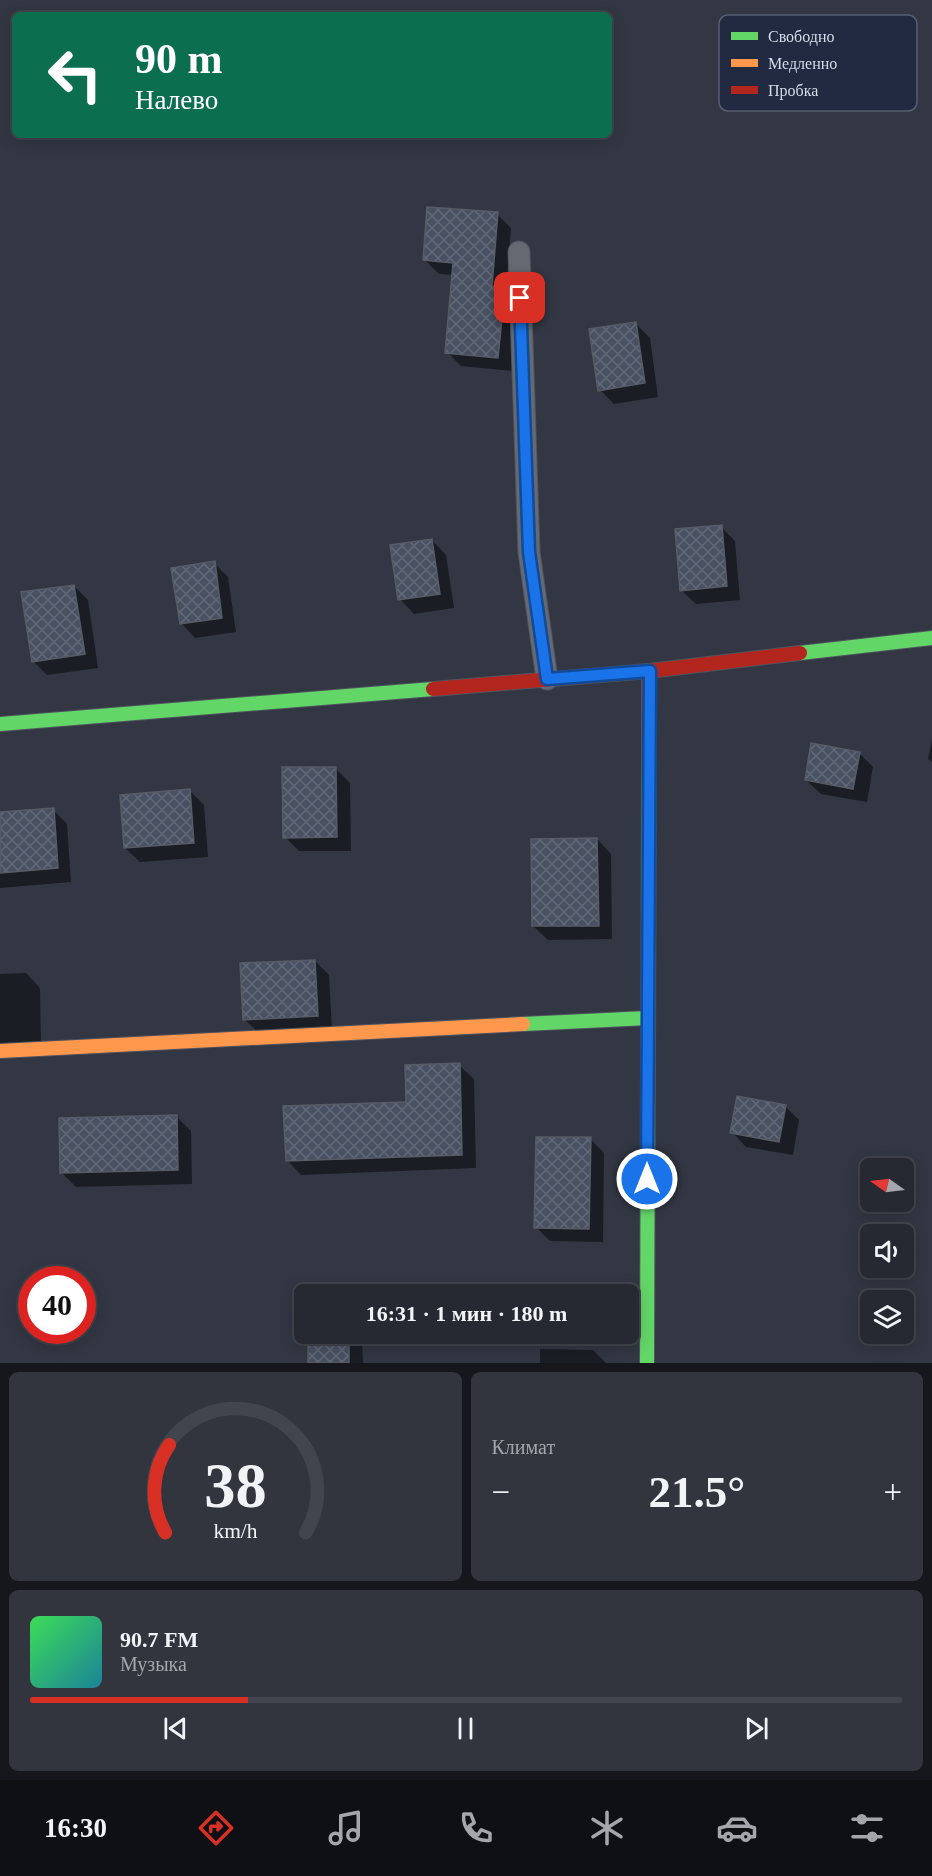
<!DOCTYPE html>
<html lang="ru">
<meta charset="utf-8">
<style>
body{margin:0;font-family:"Times New Roman",serif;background:#32353e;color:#f1f3f6;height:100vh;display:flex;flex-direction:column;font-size:22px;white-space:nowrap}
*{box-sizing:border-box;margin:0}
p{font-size:20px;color:#a4a6ac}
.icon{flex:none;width:33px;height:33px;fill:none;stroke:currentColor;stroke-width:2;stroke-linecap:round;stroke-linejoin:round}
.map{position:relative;height:1363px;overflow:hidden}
.details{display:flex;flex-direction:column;gap:9px;padding:9px;background:#15171c;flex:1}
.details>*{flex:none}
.guide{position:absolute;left:12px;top:12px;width:600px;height:126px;border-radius:9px;box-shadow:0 3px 15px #0003,0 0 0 2px #42454d;background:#0b6e4f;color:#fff;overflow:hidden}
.needle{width:39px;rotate:284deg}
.buttons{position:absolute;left:860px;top:1158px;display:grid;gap:12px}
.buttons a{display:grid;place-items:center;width:54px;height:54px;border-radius:9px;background:#262932;box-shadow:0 3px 15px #0003,0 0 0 2px #42454d;font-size:30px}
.speed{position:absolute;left:18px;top:1266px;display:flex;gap:12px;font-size:30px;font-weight:700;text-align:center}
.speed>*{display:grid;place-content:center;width:78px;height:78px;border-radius:50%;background:#262932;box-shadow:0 3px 15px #0003,0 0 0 2px #42454d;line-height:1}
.speed .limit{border:9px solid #d22;background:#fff;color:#111}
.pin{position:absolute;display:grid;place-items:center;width:51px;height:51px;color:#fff;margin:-26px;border-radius:12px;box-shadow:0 3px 9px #0006}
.me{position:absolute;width:66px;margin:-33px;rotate:0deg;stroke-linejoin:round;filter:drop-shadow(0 0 4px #0008)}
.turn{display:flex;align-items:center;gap:21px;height:126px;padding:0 24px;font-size:27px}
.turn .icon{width:78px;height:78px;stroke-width:2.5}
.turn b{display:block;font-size:42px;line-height:51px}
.big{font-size:45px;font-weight:800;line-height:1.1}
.details .tile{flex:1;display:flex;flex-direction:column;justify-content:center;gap:9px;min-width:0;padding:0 21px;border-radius:9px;background:#32353e}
.details .dial{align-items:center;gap:0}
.dial svg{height:156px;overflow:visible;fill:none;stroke:#42454d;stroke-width:7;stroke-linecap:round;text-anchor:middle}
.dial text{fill:#f1f3f6;stroke:none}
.song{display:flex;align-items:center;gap:18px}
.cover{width:72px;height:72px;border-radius:9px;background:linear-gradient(135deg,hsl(130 70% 55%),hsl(190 70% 35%))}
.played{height:6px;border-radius:3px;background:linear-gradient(90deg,#d93025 25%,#42454d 25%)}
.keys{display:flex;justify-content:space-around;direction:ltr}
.heat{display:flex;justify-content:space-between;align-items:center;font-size:33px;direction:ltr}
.details .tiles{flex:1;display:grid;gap:9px;grid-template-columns:1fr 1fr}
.tile:last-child{grid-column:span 2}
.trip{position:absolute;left:294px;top:1284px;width:345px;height:60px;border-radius:9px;background:#262932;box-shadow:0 3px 15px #0003,0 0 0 2px #42454d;font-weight:800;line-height:60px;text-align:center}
.dock{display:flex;height:96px;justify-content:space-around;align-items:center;background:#0f1014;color:#a4a6ac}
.dock .icon{width:42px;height:42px}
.dock .active{color:#d93025}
.dock b{font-size:27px;color:#f1f3f6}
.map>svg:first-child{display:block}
.shadow{fill:#0007}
.building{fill:url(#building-cross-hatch);stroke:#575b66;stroke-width:1.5}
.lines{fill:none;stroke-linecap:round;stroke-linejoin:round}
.lane-casing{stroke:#50545f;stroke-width:23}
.fast-casing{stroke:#50545f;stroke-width:16}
.slow-casing{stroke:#50545f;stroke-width:16}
.jam-casing{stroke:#50545f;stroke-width:16}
.lane{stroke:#656972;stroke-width:21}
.fast{stroke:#63d668;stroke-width:14}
.slow{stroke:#ff974d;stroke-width:14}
.jam{stroke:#b3261e;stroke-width:14}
.route-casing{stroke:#114b97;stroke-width:15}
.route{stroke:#1a73e8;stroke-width:10}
.key{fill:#212a40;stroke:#575f73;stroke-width:1.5}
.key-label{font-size:16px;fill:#d4dbe9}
</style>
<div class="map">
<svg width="932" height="1363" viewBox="0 0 932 1363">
<defs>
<pattern id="building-cross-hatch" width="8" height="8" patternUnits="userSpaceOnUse" patternTransform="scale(1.5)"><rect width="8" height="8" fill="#495062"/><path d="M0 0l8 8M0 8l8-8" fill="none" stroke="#626978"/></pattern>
</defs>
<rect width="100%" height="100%" fill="#323743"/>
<g class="shadow">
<polygon points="497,214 511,228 506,291 519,303 512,371 461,366 447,352 454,275 439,274 425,260"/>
<polygon points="636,324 650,338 658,397 614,404 600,390"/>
<polygon points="721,527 735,541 740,600 696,604 681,590"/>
<polygon points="432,540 446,555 454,608 414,614 400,599"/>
<polygon points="214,563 228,577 236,632 195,638 181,623"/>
<polygon points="74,586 88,600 98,668 47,675 33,661"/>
<polygon points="932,739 932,762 928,759"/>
<polygon points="859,753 873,767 867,802 821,794 806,780"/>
<polygon points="335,768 350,783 351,851 299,851 285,837"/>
<polygon points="190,791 204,805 208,857 140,862 125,848"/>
<polygon points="53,810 67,824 71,882 0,888 0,814"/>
<polygon points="597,839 611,854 612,939 548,940 533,926"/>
<polygon points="315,961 329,975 332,1030 259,1033 244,1019"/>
<polygon points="26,973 40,988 41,1045 0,1046 0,974"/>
<polygon points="459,1065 474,1079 476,1168 301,1175 287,1160 408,1104"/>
<polygon points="785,1106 799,1120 793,1155 746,1147 732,1132"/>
<polygon points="176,1116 191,1131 192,1184 76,1187 62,1173"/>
<polygon points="590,1139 604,1153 603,1242 550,1241 536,1227"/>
<polygon points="309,1334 362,1334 363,1363 309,1363"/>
<polygon points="540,1349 593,1350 606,1363 540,1363"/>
</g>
<g class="building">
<polygon points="427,207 498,212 492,286 505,288 498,358 445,353 453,263 423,260"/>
<polygon points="636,322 645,383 598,391 589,329"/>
<polygon points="722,525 727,586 680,591 675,529"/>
<polygon points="432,539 440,594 398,600 390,545"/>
<polygon points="215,561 222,618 180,624 171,568"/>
<polygon points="74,585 85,654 32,662 21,592"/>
<polygon points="811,743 860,752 853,789 805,780"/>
<polygon points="282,767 336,767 337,837 283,838"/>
<polygon points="190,789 194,843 124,848 120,795"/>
<polygon points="54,808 58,868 0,873 0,812"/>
<polygon points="597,838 599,926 532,926 531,839"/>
<polygon points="315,960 318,1016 243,1020 240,963"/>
<polygon points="460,1063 462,1155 286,1161 283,1106 406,1102 405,1065"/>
<polygon points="737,1096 786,1105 779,1142 730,1133"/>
<polygon points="177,1115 178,1170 60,1173 59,1118"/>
<polygon points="536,1137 591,1137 589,1229 534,1228"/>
<rect x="308" y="1334" width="41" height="29"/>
</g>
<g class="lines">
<defs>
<polyline id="lane" points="519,252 529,552 547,679"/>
<g id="fast">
<polyline points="800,653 932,638"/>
<polyline points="0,724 433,689"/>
<polyline points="523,1024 648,1018"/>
<polyline points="647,1363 649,753"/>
</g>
<polyline id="slow" points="0,1051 523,1024"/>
<g id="jam">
<polyline points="433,689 649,671 800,653"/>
<polyline points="649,753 649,671"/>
</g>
</defs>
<use href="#lane" class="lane-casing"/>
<use href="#fast" class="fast-casing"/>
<use href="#slow" class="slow-casing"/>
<use href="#jam" class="jam-casing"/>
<use href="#lane" class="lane"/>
<use href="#fast" class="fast"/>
<use href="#slow" class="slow"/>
<use href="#jam" class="jam"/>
</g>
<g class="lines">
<defs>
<polyline id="route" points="520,298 529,552 547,679 650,671 647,1179"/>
</defs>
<use href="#route" class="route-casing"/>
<use href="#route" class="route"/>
</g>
<rect x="719" y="15" width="198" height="96" rx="9" class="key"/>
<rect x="731" y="32" width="27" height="8" fill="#63d668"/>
<rect x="731" y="59" width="27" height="8" fill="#ff974d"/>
<rect x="731" y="86" width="27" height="8" fill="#b3261e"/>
<g class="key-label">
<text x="768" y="42">Свободно</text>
<text x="768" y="69">Медленно</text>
<text x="768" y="96">Пробка</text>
</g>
</svg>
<div class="buttons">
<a><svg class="needle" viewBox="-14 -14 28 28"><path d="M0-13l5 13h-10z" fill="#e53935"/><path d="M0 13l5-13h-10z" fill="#a4a6ac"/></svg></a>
<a><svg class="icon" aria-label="sound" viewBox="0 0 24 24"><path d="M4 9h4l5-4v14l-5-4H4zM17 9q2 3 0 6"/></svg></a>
<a><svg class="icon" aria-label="layers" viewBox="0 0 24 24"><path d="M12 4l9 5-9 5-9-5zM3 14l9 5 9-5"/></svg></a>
</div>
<div class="speed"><div class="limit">40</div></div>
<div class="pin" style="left:520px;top:298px;background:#d93025"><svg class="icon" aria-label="arrive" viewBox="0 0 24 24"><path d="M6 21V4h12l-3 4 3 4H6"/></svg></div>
<svg class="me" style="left:647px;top:1179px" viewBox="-20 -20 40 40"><circle r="17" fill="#1a73e8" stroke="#fff" stroke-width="3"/><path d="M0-11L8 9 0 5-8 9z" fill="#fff"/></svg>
<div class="trip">16:31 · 1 мин · 180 m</div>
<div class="guide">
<div class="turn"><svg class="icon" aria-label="left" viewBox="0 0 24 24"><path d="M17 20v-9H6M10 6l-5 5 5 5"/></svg><div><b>90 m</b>Налево</div></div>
</div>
</div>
<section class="details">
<div class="tiles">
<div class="tile dial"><svg viewBox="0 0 100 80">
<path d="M14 69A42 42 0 1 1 86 69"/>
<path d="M14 69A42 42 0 0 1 16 24" stroke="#d93025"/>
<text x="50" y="56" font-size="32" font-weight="700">38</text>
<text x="50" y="72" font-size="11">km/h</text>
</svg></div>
<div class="tile"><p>Климат</p>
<div class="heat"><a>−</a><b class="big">21.5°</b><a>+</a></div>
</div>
<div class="tile">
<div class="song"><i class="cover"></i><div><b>90.7 FM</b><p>Музыка</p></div></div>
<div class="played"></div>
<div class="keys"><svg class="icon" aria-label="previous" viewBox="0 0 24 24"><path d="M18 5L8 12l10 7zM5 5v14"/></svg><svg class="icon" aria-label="pause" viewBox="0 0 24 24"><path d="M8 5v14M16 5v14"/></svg><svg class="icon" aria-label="next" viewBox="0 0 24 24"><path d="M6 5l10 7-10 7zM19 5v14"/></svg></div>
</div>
</div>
</section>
<nav class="dock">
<b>16:30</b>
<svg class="icon active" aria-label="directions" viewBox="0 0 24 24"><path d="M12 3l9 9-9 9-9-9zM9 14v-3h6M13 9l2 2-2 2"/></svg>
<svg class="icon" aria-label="music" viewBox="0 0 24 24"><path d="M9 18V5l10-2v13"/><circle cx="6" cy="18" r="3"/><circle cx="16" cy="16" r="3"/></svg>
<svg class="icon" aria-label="phone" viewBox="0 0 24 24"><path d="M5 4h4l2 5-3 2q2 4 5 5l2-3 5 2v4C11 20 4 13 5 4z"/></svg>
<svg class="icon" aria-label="climate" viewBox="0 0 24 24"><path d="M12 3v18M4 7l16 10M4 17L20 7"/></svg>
<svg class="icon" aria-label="car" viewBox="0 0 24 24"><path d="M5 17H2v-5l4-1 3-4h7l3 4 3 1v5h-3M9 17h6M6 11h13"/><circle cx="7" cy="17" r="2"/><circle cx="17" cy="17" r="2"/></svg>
<svg class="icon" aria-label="filters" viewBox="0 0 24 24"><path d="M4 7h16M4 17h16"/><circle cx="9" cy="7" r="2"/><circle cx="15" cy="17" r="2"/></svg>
</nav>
